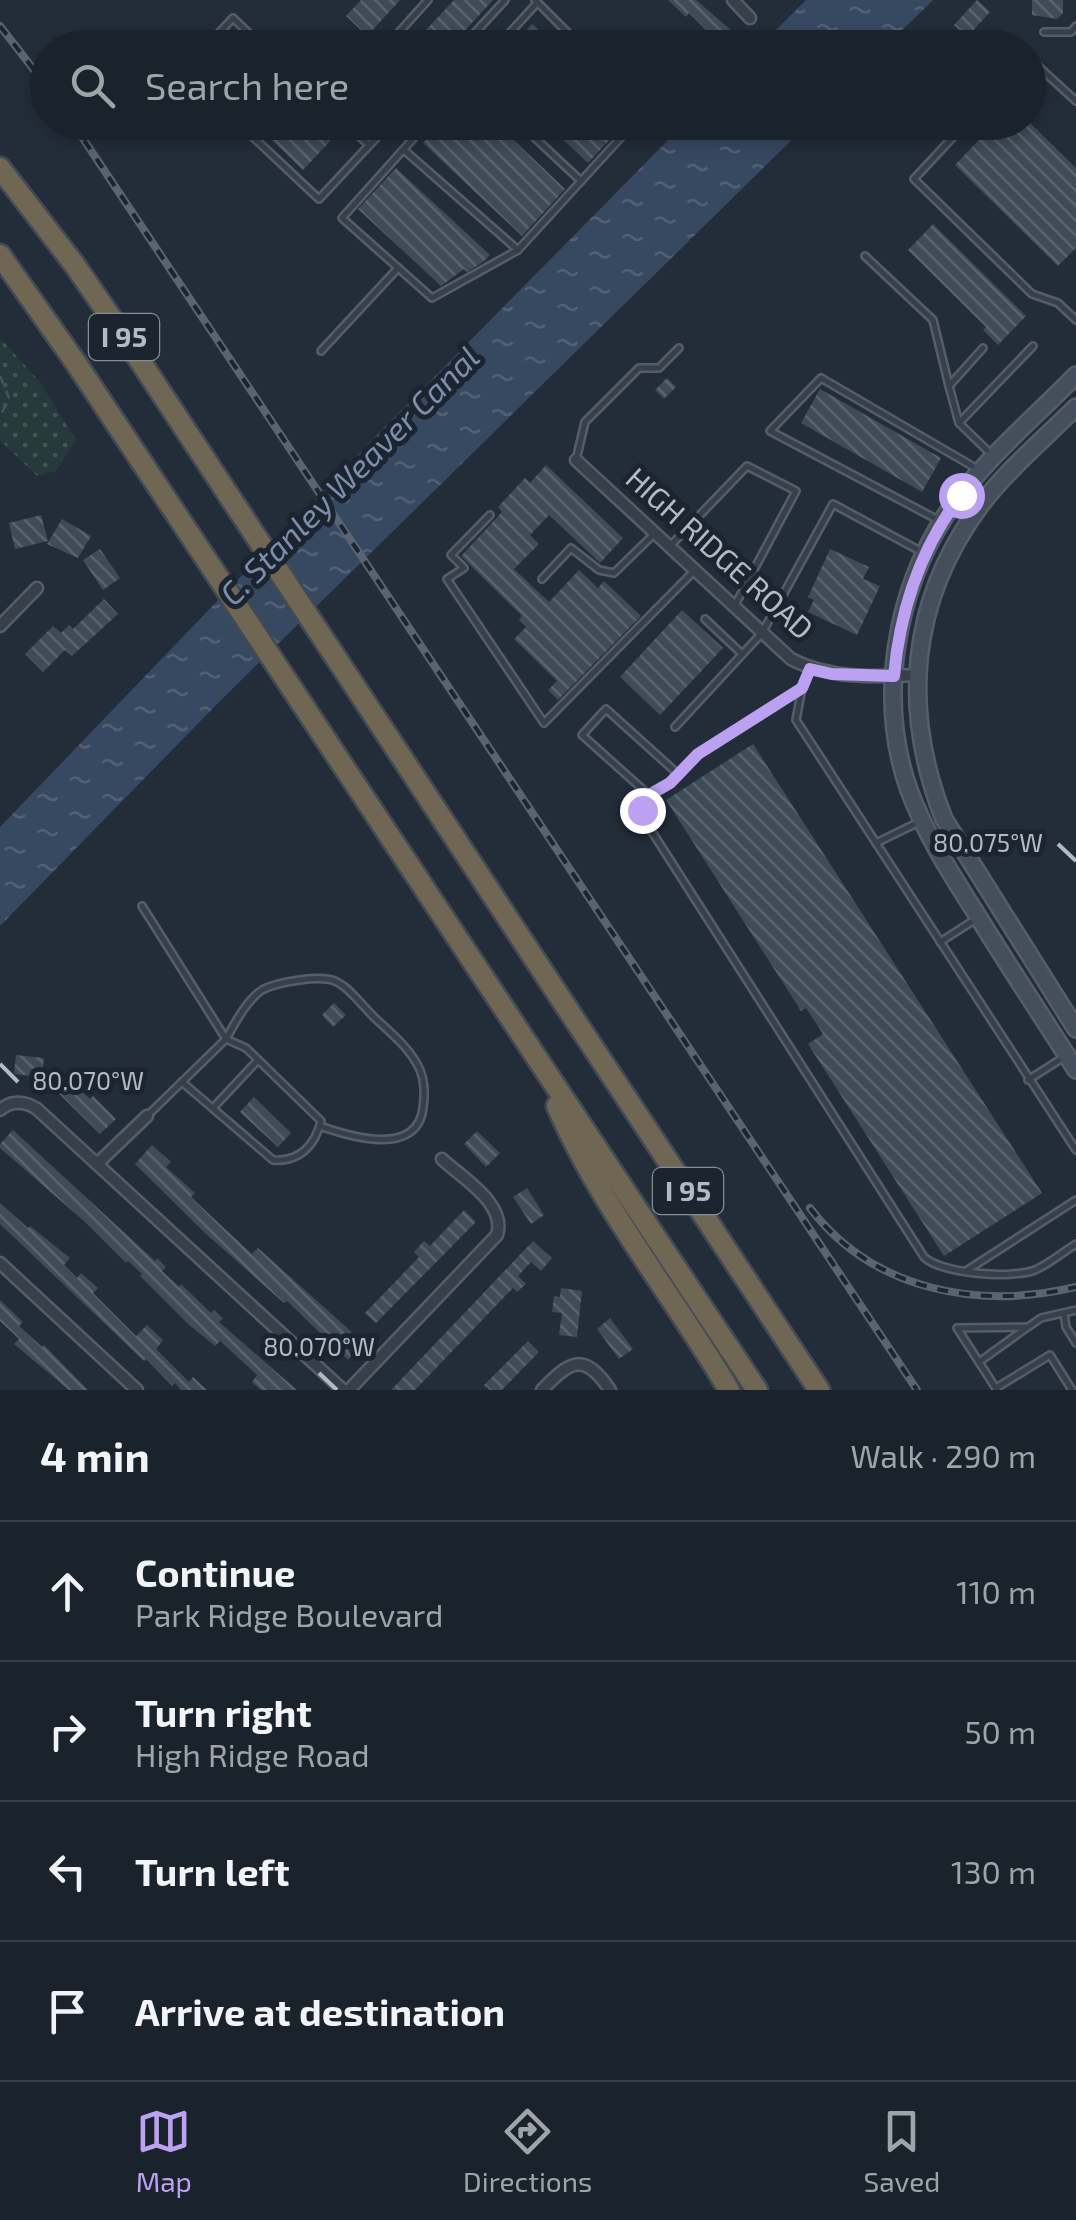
<!DOCTYPE html>
<meta charset="utf-8">
<style>
body{margin:0;font-family:"Exo 2",sans-serif;background:#272f38;color:#f1f3f6}
.stop{position:absolute;width:30px;height:30px;margin:-22px;border:8px solid #bca0f2;border-radius:50%;background:#fff}
.stop.end{background:#bca0f2;border-color:#fff;box-shadow:0 2px 10px #0008}
.list{margin:0;padding:0;list-style:none}
h2{display:flex;justify-content:space-between;align-items:center;height:130px;margin:0;padding:0 40px;font-size:42px}
h2 small{font-size:32px;font-weight:400;color:#9fa4a9}
.list li{display:grid;grid-template-columns:65px 1fr auto;gap:30px;align-items:center;box-sizing:border-box;height:140px;padding:0 40px;border-top:2px solid #383f48}
.list b{display:block;font-size:38px;white-space:nowrap}
.list p{margin:0;font-size:32px;white-space:nowrap;color:#9fa4a9}
.list em{font-size:32px;font-style:normal;color:#9fa4a9}
.icon{flex:none;width:55px;height:55px;fill:none;stroke:currentColor;stroke-width:2;stroke-linecap:round;stroke-linejoin:round}
.map{position:relative;flex:none;width:1076px;height:1390px;overflow:hidden}
.search{position:absolute;background:#1a222c;box-shadow:0 5px 15px #0003;left:30px;right:30px;top:30px;height:110px;display:flex;align-items:center;gap:25px;box-sizing:border-box;padding:0 35px;border-radius:55px;color:#9fa4a9;font-size:38px}
.sheet{height:690px;background:#1a222c}
nav{display:flex;justify-content:space-around;align-items:center;box-sizing:border-box;height:140px;border-top:2px solid #383f48;background:#1a222c;font-size:28px;color:#9fa4a9}
nav a{display:grid;justify-items:center;gap:5px}
nav .on{color:#bca0f2}
.map>svg:first-child{display:block}
.park{fill:url(#park-dots)}
.water{fill:url(#water-ripples)}
.building{fill:url(#building-back-hatch)}
.lines{fill:none;stroke-linecap:round;stroke-linejoin:round}
.lane-casing{stroke:#555d68;stroke-width:10}
.street-casing{stroke:#555d68;stroke-width:15}
.secondary-casing{stroke:#555d68;stroke-width:20}
.highway-casing{stroke:#424a55;stroke-width:25}
.path{stroke:#435659;stroke-width:2.5;stroke-dasharray:8 8;stroke-linecap:butt}
.lane{stroke:#373f4b;stroke-width:5}
.street{stroke:#373f4b;stroke-width:10}
.secondary{stroke:#454e5d;stroke-width:15}
.highway{stroke:#706654;stroke-width:20}
.rail-casing{stroke:#596372;stroke-width:8}
.rail{stroke:#1c242f;stroke-width:4;stroke-dasharray:11;stroke-linecap:butt}
.route{stroke:#bca0f2;stroke-width:12}
.ticks{fill:none;stroke:#b2bac6;stroke-width:4}
.labels{text-anchor:middle;stroke-width:10;stroke-linejoin:round;paint-order:stroke}
.shield{fill:#1c242f;stroke:#858d99;stroke-width:2.5}
.shield-label{font-size:28px;font-weight:bold;fill:#b2bac6}
.street-label{font-size:30px;fill:#b2bac6;stroke:#1c242f}
.water-label{font-size:32px;font-style:italic;fill:#7b8fad;stroke:#1c242f}
.ticks-label{font-size:25px;text-anchor:middle;fill:#b2bac6;stroke:#1c242f;stroke-width:10;stroke-linejoin:round;paint-order:stroke}
</style>
<div class="map">
<svg width="1076" height="1390" viewBox="0 0 1076 1390">
<defs>
<pattern id="park-dots" width="8" height="8" patternUnits="userSpaceOnUse" patternTransform="scale(2.5)"><rect width="8" height="8" fill="#263a3c"/><path d="M2 2h.1M6 6h.1" fill="none" stroke="#435457" stroke-width="1.8" stroke-linecap="round"/></pattern>
<pattern id="water-ripples" width="26" height="14" patternUnits="userSpaceOnUse" patternTransform="scale(2.5)"><rect width="26" height="14" fill="#374861"/><path d="M2 4q2-2 4 0t4 0M15 11q2-2 4 0t4 0" fill="none" stroke="#526076"/></pattern>
<pattern id="building-back-hatch" width="6" height="6" patternUnits="userSpaceOnUse" patternTransform="scale(2.5)"><rect width="6" height="6" fill="#3f4b59"/><path d="M-1 5l2 2M0 0l6 6M5-1l2 2" fill="none" stroke="#58636f"/></pattern>
</defs>
<rect width="100%" height="100%" fill="#232d3a"/>
<polygon class="park" points="0,338 40,382 76,440 56,471 37,476 0,440"/>
<g class="water">
<polygon points="806,0 933,0 885,47 759,47"/>
<polygon points="685,123 809,123 223,698 0,926 0,827 376,436"/>
</g>
<g class="building">
<polygon points="361,0 400,0 367,36 346,16"/>
<polygon points="454,0 493,0 449,48 409,48"/>
<polygon points="668,0 696,0 732,31 720,44 689,13 686,17"/>
<polygon points="977,0 990,12 967,37 954,25"/>
<polygon points="1032,0 1063,0 1063,13 1057,19 1032,15"/>
<polygon points="532,24 558,48 510,48"/>
<polygon points="253,122 317,122 333,138 303,170"/>
<polygon points="442,122 495,122 565,189 522,236 423,143"/>
<polygon points="544,122 626,122 588,163"/>
<polygon points="996,122 1029,122 1076,168 1076,248 1058,266 955,165"/>
<polygon points="396,168 490,255 483,262 467,272 464,269 441,286 358,209"/>
<polygon points="933,224 1026,316 998,345 983,330 986,327 908,250"/>
<polygon points="667,378 676,387 664,399 655,390"/>
<polygon points="820,389 941,458 922,492 801,423"/>
<polygon points="546,465 623,538 600,563 549,515 530,535 539,544 514,569 549,602 579,570 598,588 604,581 641,616 558,700 548,690 557,681 514,639 526,627 519,620 522,616 461,556 502,512 498,507 525,478 530,483"/>
<polygon points="41,515 48,541 15,549 9,523"/>
<polygon points="62,519 91,536 78,558 47,544"/>
<polygon points="100,549 120,578 103,590 83,560"/>
<polygon points="830,549 869,567 863,579 880,586 857,635 808,612 814,600 808,597"/>
<polygon points="104,599 118,614 72,656 65,650 43,672 25,654 53,626 61,633 69,625 73,629"/>
<polygon points="682,610 723,648 660,715 620,677"/>
<polygon points="753,744 1042,1193 944,1256 808,1044 823,1034 806,1008 801,1011 666,800"/>
<polygon points="334,1003 346,1015 333,1027 322,1015"/>
<polygon points="16,1055 44,1058 42,1077 14,1074"/>
<polygon points="62,1073 67,1077 71,1073 78,1080 74,1084 90,1099 93,1096 116,1119 100,1134 50,1085"/>
<polygon points="254,1097 291,1133 278,1147 240,1112"/>
<polygon points="13,1130 155,1261 157,1258 166,1267 162,1271 179,1287 181,1284 211,1313 214,1310 223,1319 219,1322 297,1390 261,1390 252,1382 257,1375 220,1341 215,1346 187,1323 140,1276 142,1274 128,1261 126,1263 84,1221 0,1148 0,1144"/>
<polygon points="477,1131 500,1153 486,1167 464,1144"/>
<polygon points="152,1145 171,1162 166,1167 195,1193 191,1197 226,1230 252,1254 258,1248 364,1343 348,1360 287,1301 284,1303 205,1233 135,1164"/>
<polygon points="527,1188 544,1215 531,1224 513,1197"/>
<polygon points="0,1203 28,1228 30,1226 70,1258 64,1265 77,1278 81,1273 98,1288 93,1293 136,1336 147,1325 163,1340 156,1349 189,1382 193,1377 207,1390 181,1390 175,1383 172,1386 146,1359 144,1361 0,1224"/>
<polygon points="464,1210 476,1222 376,1323 365,1313 419,1257 414,1252 424,1241 430,1246"/>
<polygon points="533,1241 552,1258 541,1271 531,1262 518,1276 526,1284 517,1292 513,1288 415,1390 391,1390"/>
<polygon points="561,1288 582,1291 577,1337 559,1335 562,1313 552,1312 554,1296 560,1297"/>
<polygon points="0,1300 23,1322 19,1326 42,1347 44,1345 88,1390 69,1390 14,1344 19,1339 0,1321"/>
<polygon points="610,1318 633,1349 619,1359 597,1329"/>
<polygon points="528,1341 539,1352 502,1390 490,1390 484,1385"/>
</g>
<g class="lines">
<g class="lane-casing">
<g id="lane">
<polyline points="535,0 583,48"/>
<polyline points="1044,32 1071,32 1076,26"/>
<polyline points="205,48 233,18 264,48"/>
<polyline points="385,48 428,0"/>
<polyline points="461,48 505,0"/>
<polyline points="496,48 537,3"/>
<polyline points="1028,57 1076,101"/>
<polyline points="237,122 319,199 391,122"/>
<polyline points="344,122 369,145"/>
<polyline points="428,122 342,218 432,298 518,250 635,122"/>
<polyline points="518,122 581,181"/>
<polyline points="967,122 914,179 1032,294 1058,303 1076,320"/>
<polyline points="404,150 518,250"/>
<polyline points="865,256 933,320 949,386"/>
<polyline points="321,351 398,268"/>
<polyline points="959,423 949,386 983,348"/>
<polyline points="993,456 959,423 1033,346"/>
<polyline points="576,460 585,422 639,368 659,368 679,348"/>
<polyline points="490,515 451,555 464,568 447,579 544,723 695,570"/>
<polyline points="940,521 770,431 821,378 979,470"/>
<polyline points="671,545 747,466 796,491 735,605"/>
<polyline points="542,579 571,548 599,570 614,573 654,534"/>
<polyline points="705,619 742,654"/>
<polyline points="810,669 802,688 796,720 1076,1150"/>
<path d="M802 688 698 754 670 783 649 795 642 811 647 824 924 1257C942 1274 1012 1279 1035 1270 1049 1264 1063 1252 1076 1244"/>
<polyline points="675,727 762,633 833,504 922,552"/>
<polyline points="649,795 582,735 606,709 678,774"/>
<polyline points="876,843 919,822"/>
<polyline points="142,906 226,1039 147,1116"/>
<polyline points="940,942 976,919"/>
<polyline points="1028,1080 1064,1057"/>
<path d="M182 1082 273 1160C299 1162 315 1146 321 1121L246 1048 226 1039C235 1023 246 1001 262 990 277 982 322 974 337 982 351 989 364 1008 376 1019 391 1033 407 1046 417 1064 425 1077 425 1094 423 1108 417 1157 351 1137 320 1126"/>
<polyline points="214,1107 258,1060"/>
<polyline points="966,1271 1076,1200"/>
<polyline points="1064,1313 1066,1327 1076,1343"/>
<polyline points="979,1362 1025,1329"/>
<polyline points="996,1388 1050,1355 1072,1390"/>
<polyline points="997,1390 957,1328 1028,1327 1041,1318 1076,1310"/>
</g>
</g>
<g class="street-casing">
<g id="street">
<polyline points="733,0 750,18"/>
<path d="M576 460 791 659C829 679 875 677 917 675"/>
<polyline points="0,626 37,588"/>
<path d="M0 1110C12 1100 25 1101 37 1109L343 1390"/>
<polyline points="97,1164 147,1116"/>
<polyline points="0,1263 137,1390"/>
<path d="M349 1390 497 1235C507 1204 462 1178 442 1159"/>
<path d="M542 1390C570 1361 584 1351 610 1390"/>
</g>
</g>
<g class="secondary-casing">
<g id="secondary">
<path d="M1076 375C1033 419 981 462 947 513 895 592 877 700 909 790 925 833 949 871 974 910 1007 964 1042 1016 1076 1070"/>
<path d="M1076 407C1044 439 1007 470 980 506 909 602 901 710 944 819L1076 1029"/>
</g>
</g>
<g class="highway-casing">
<g id="highway">
<polyline points="0,168 74,264 123,335 819,1390"/>
<polyline points="0,255 76,363 757,1390"/>
<path d="M557 1106C601 1207 673 1295 729 1390"/>
</g>
</g>
<polyline class="path" points="0,376 9,398 0,417"/>
<use href="#lane" class="lane"/>
<use href="#street" class="street"/>
<use href="#secondary" class="secondary"/>
<use href="#highway" class="highway"/>
<g class="rail-casing">
<g id="rail">
<polyline points="0,26 48,88"/>
<polyline points="72,122 917,1390"/>
<path d="M810 1208C873 1291 979 1310 1076 1287"/>
</g>
</g>
<use href="#rail" class="rail"/>
</g>
<g class="lines">
<path class="route" d="M642 810 649 795 670 783 698 754 802 688 810 669 832 674 894 676C900 609 920 549 961 495"/>
</g>
<path class="ticks" d="M1058 844 1076 861M0 1064 18 1082M319 1373 337 1390"/>
<g class="labels">
<g class="shield">
<rect x="89" y="314" width="70" height="46" rx="8"/>
<rect x="653" y="1168" width="70" height="46" rx="8"/>
</g>
<g class="shield-label">
<text x="124" y="347">I 95</text>
<text x="688" y="1201">I 95</text>
</g>
<g class="street-label">
<text transform="translate(719 554) rotate(42)" y="10">HIGH RIDGE ROAD</text>
</g>
<g class="water-label">
<text transform="translate(350 476) rotate(-45)" y="11">C. Stanley Weaver Canal</text>
</g>
</g>
<g class="ticks-label">
<text x="988" y="852">80.075°W</text>
<text x="88" y="1090">80.070°W</text>
<text x="319" y="1356">80.070°W</text>
</g>
</svg>
<div class="stop" style="left:961px;top:495px"></div>
<div class="stop end" style="left:642px;top:810px"></div>
<div class="search"><svg class="icon" aria-label="search" viewBox="0 0 24 24"><circle cx="10" cy="10" r="6"/><path d="M15 15l6 6"/></svg>Search here</div>
</div>
<section class="sheet">
<h2>4 min<small>Walk · 290 m</small></h2>
<ul class="list">
<li><svg class="icon" aria-label="ahead" viewBox="0 0 24 24"><path d="M12 20V5M6 11l6-6 6 6"/></svg><div><b>Continue</b><p>Park Ridge Boulevard</p></div><em>110 m</em></li>
<li><svg class="icon" aria-label="right" viewBox="0 0 24 24"><path d="M7 20v-9h11M14 6l5 5-5 5"/></svg><div><b>Turn right</b><p>High Ridge Road</p></div><em>50 m</em></li>
<li><svg class="icon" aria-label="left" viewBox="0 0 24 24"><path d="M17 20v-9H6M10 6l-5 5 5 5"/></svg><div><b>Turn left</b></div><em>130 m</em></li>
<li><svg class="icon" aria-label="arrive" viewBox="0 0 24 24"><path d="M6 21V4h12l-3 4 3 4H6"/></svg><div><b>Arrive at destination</b></div></li>
</ul>
</section>
<nav>
<a class="on"><svg class="icon" aria-label="map" viewBox="0 0 24 24"><path d="M3 6l6-2 6 2 6-2v14l-6 2-6-2-6 2zM9 4v14M15 6v14"/></svg>Map</a>
<a><svg class="icon" aria-label="directions" viewBox="0 0 24 24"><path d="M12 3l9 9-9 9-9-9zM9 14v-3h6M13 9l2 2-2 2"/></svg>Directions</a>
<a><svg class="icon" aria-label="saved" viewBox="0 0 24 24"><path d="M7 4h10v16l-5-4-5 4z"/></svg>Saved</a>
</nav>
